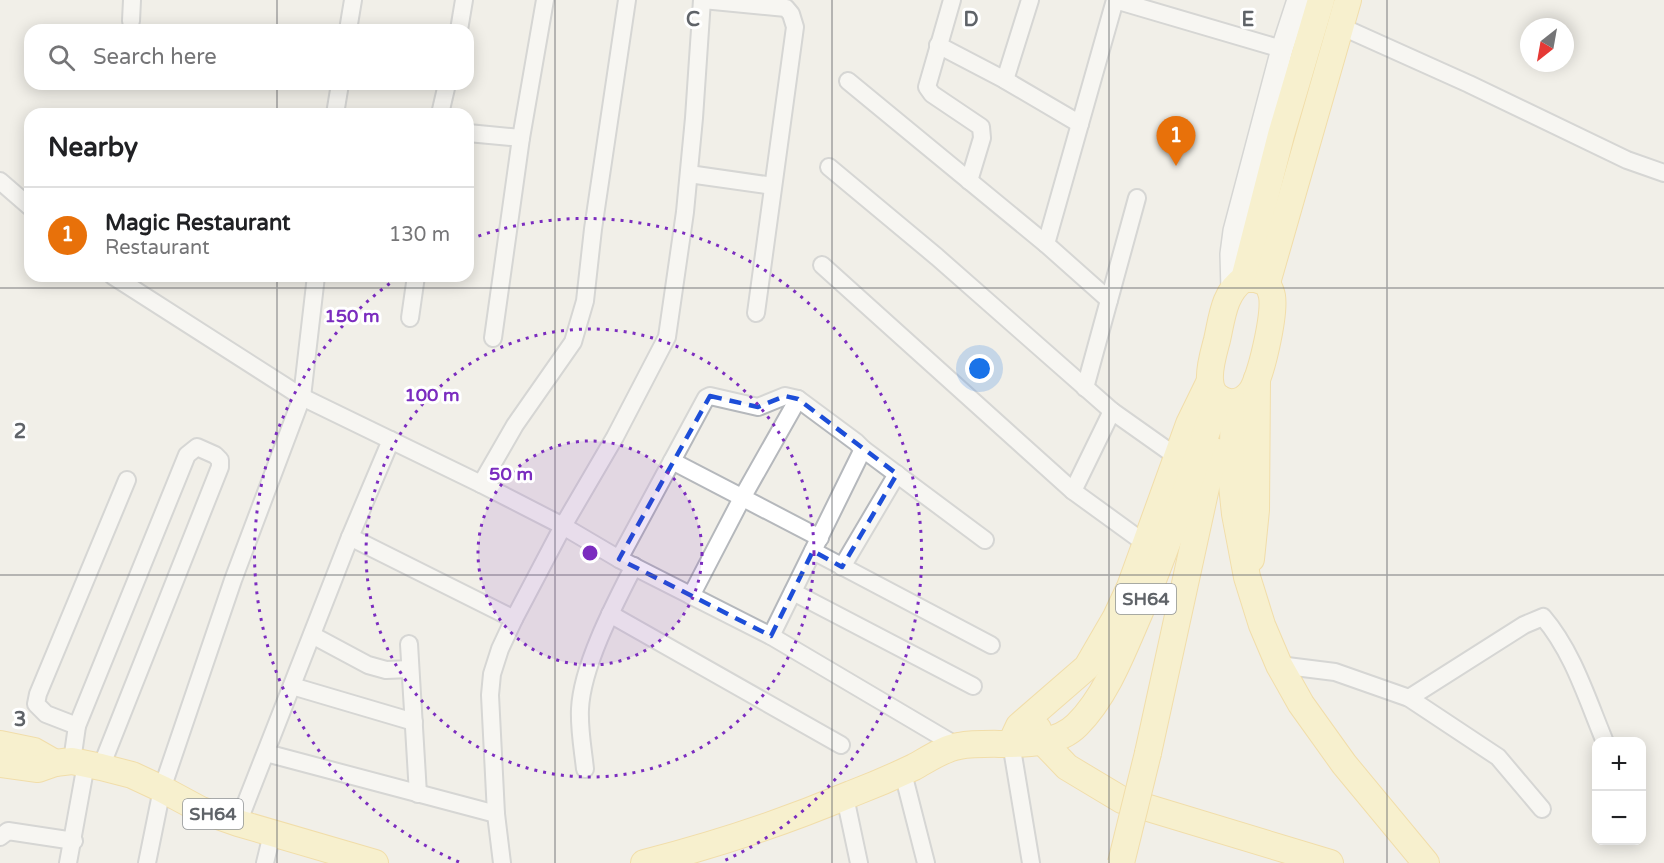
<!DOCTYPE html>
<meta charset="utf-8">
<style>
body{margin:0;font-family:"Varela Round",sans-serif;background:#f2f2f2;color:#202124}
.controls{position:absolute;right:18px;bottom:18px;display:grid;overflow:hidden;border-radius:12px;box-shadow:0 3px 15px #0003}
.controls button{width:54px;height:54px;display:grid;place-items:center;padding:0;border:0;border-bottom:2px solid #e0e0e0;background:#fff;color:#202124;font:30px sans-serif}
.compass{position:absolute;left:1520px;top:18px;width:54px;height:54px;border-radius:50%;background:#fff;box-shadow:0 3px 15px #0003;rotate:211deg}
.you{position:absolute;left:980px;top:369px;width:21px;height:21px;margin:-15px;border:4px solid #fff;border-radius:50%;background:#1a73e8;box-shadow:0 0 0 9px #1a73e833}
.badge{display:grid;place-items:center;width:39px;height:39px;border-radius:50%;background:#0f766e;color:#fff;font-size:20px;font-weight:700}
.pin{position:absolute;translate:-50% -50px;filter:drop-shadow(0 2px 3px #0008)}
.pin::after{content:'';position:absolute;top:32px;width:21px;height:18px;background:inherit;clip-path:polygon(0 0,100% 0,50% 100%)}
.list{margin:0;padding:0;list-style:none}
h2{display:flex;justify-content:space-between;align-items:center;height:78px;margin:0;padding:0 24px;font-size:26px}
h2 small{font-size:20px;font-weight:400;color:#757577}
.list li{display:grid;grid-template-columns:39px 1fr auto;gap:18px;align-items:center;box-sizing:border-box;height:96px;padding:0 24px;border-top:2px solid #e0e0e0}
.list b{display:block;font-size:22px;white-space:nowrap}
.list p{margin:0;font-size:20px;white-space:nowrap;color:#757577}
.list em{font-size:20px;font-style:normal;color:#757577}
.icon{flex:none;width:33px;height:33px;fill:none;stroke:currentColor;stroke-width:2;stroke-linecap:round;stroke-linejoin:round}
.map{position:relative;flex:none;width:1664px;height:863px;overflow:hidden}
.search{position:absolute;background:#fff;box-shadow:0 3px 15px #0003;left:24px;top:24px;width:450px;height:66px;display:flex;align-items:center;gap:15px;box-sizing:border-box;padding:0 21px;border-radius:18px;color:#757577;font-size:22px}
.panel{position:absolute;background:#fff;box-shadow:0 3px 15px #0003;left:24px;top:108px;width:450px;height:174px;border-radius:18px}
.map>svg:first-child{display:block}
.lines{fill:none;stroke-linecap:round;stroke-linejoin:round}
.minor-casing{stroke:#b5b8bc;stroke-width:20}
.tertiary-casing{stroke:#b5b8bc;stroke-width:24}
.primary-casing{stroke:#f2c960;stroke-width:28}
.minor{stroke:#fff;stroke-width:16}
.tertiary{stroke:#fff;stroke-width:21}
.primary{stroke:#fff2af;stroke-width:26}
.primary-bridge-casing{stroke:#f2c960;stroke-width:28;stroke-linecap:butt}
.primary-bridge{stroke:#fff2af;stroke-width:26}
.marked{fill:none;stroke:#1d4ed8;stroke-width:4.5;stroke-dasharray:12 8;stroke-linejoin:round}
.grid{fill:none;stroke:#5f6368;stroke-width:1.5;stroke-opacity:0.55}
.ring{fill:none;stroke:#7b2cbf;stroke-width:3;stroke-dasharray:3 6}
.labels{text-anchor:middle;stroke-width:6;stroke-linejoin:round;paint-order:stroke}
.shield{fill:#fff;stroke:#8f9295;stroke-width:1.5}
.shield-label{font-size:18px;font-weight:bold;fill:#5f6368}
.grid-label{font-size:20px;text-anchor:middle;font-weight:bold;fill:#5f6368;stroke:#fff;stroke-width:6;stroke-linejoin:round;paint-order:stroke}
.centre{fill:#7b2cbf;stroke:#fff;stroke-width:3}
.ring-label{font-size:18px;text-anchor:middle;font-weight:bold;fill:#7b2cbf;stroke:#fff;stroke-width:6;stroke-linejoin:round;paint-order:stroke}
</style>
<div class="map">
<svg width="1664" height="863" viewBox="0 0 1664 863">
<rect width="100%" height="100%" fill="#f1efe8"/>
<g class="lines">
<g class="minor-casing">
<g id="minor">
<polyline points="703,0 786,8 791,14 795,27 756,313"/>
<polyline points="952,0 927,87 932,94 981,127 982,138 969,181"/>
<polyline points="1115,0 1282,49"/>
<polyline points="131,21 132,0"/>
<polyline points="1340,26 1469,84 1627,160 1664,173"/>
<polyline points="348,30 353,0"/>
<polyline points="459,30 464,0"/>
<polyline points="938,45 1005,80 1030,0"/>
<polyline points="1005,80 1080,124"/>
<polyline points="848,81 1046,244 1109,300"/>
<polyline points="335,114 340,84"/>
<polyline points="440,114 447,84"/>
<polyline points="468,133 521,138"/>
<polyline points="829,167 937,257 1112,411 1177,457"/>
<polyline points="689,174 773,186"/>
<polyline points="0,181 30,207"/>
<polyline points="1046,244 1115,0"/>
<polyline points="822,265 1073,491 1146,544"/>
<polyline points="113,276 302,397 481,484 563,526 619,559 771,636 957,746"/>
<polyline points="410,318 416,276"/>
<polyline points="493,338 521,138 545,0"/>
<polyline points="1085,388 1137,198"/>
<polyline points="863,449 985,540"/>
<polyline points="672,461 820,538"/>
<polyline points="481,484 515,425 573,342 585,301 593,229 627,0"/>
<polyline points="1073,491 1112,411"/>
<polyline points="350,537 514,619"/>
<polyline points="813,551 991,645"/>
<polyline points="619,559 706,398 710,396 758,407 785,396 798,399 856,442 863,449 771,636"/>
<polyline points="842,567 897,474"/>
<polyline points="793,592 973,686"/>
<polyline points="691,596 742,498 798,399"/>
<polyline points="610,614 841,745"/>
<polyline points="312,635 368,665 386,670 410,669"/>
<polyline points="409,644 418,794"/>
<polyline points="1279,665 1335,672 1409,698 1498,757 1542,809"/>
<polyline points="292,686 414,722"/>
<path d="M1409 698 1524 625 1543 617C1573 652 1587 699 1605 742"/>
<polyline points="77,726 46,714 36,704 38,694 127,480"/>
<polyline points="1011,743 1031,863"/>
<polyline points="266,753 496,814"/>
<polyline points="72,761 77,726 187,455 197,447 215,455 220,460 220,467 101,767"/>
<path d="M585 769C583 750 579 729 580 709 582 666 614 605 634 566"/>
<polyline points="903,773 926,863"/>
<polyline points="845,797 859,863"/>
<polyline points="238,823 350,537 391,440"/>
<polyline points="0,837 8,831 74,841"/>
<polyline points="68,863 86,764"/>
<polyline points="147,863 162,789 233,580 302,397 316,276"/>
<polyline points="265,863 272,834"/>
<polyline points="502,863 496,814 490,695 492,674 500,649 514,619 563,526 615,437 667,337 685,212 694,118 702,0"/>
</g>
</g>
<g class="tertiary-casing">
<polyline id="tertiary" points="1232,290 1231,254 1234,231 1282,49 1298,0"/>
</g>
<g class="primary-casing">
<g id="primary">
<path d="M1244 279H1256L1267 283C1269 287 1271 291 1272 296 1275 314 1261 380 1250 393 1245 399 1237 403 1229 402 1199 397 1212 359 1217 340 1222 318 1224 292 1244 279Z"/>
<polyline points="1244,279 1281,135 1321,0"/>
<polyline points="1267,283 1348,0"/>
<polyline points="1234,403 1232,485 1235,514 1247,577 1262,625 1279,665 1301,704 1344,764 1426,863"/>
<polyline points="1251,559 1256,510 1257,379"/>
<polyline points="1038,729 1043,742 1067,767 1122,800 1330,863"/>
<polyline points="1011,743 1019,726 1087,667 1116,617 1130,587 1189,424 1209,383"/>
<polyline points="0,744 34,751 55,763"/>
<polyline points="1148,753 1214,451"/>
<polyline points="0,764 38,769 55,763 72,761 101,767 132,775 162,789 201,810 238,823 375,863"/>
<path d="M644 863C711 846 787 821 851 794 872 786 893 777 914 767 927 760 944 748 959 746 995 739 1048 754 1077 725 1103 699 1119 661 1133 628 1166 553 1191 474 1219 398"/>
</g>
</g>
<use href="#minor" class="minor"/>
<use href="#tertiary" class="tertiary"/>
<use href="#primary" class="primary"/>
<g class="primary-bridge-casing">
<polyline id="primary-bridge" points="1121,863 1148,753"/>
</g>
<use href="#primary-bridge" class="primary-bridge"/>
</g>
<path d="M0 0H1664V863H0ZM710 396 758 407 785 396 798 399 897 474 842 567 813 551 771 636 619 559Z" fill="#f1efe8" fill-opacity=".55" fill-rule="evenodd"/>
<path class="marked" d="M710 396 758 407 785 396 798 399 897 474 842 567 813 551 771 636 619 559Z"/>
<path class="grid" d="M277 0V30M555 0V863M832 0V863M1109 0V863M1387 0V863M277 84V114M277 276V863M0 288H1664M0 575H1664"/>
<circle cx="590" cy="553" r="112" fill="#7b2cbf" fill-opacity=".12"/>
<g class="ring">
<circle cx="590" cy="553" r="112"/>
<circle cx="590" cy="553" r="224"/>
<path d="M459 862A336 336 0 0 1 400 276M470 239A336 336 0 0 1 721 862"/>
</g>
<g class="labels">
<g class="shield">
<rect x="1116" y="584" width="60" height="30" rx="4.5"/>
<rect x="183" y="799" width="60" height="30" rx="4.5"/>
</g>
<g class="shield-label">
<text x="1146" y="605">SH64</text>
<text x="213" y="820">SH64</text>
</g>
</g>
<g class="grid-label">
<text x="693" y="26">C</text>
<text x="971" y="26">D</text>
<text x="1248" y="26">E</text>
<text x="20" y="438">2</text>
<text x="20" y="726">3</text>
</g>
<circle cx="590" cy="553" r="9" class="centre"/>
<g class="ring-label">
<text x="352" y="322">150 m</text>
<text x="432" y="401">100 m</text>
<text x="511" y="480">50 m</text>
</g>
</svg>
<div class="controls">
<button>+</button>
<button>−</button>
</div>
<svg class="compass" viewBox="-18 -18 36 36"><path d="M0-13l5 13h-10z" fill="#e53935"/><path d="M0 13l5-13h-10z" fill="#757577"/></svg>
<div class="you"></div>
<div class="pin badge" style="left:1176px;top:166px;background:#e8710a">1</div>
<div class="search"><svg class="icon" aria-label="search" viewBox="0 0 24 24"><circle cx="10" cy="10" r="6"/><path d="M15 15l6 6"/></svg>Search here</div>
<section class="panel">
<h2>Nearby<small></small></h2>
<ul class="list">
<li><span class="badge" style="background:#e8710a">1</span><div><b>Magic Restaurant</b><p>Restaurant</p></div><em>130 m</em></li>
</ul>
</section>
</div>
